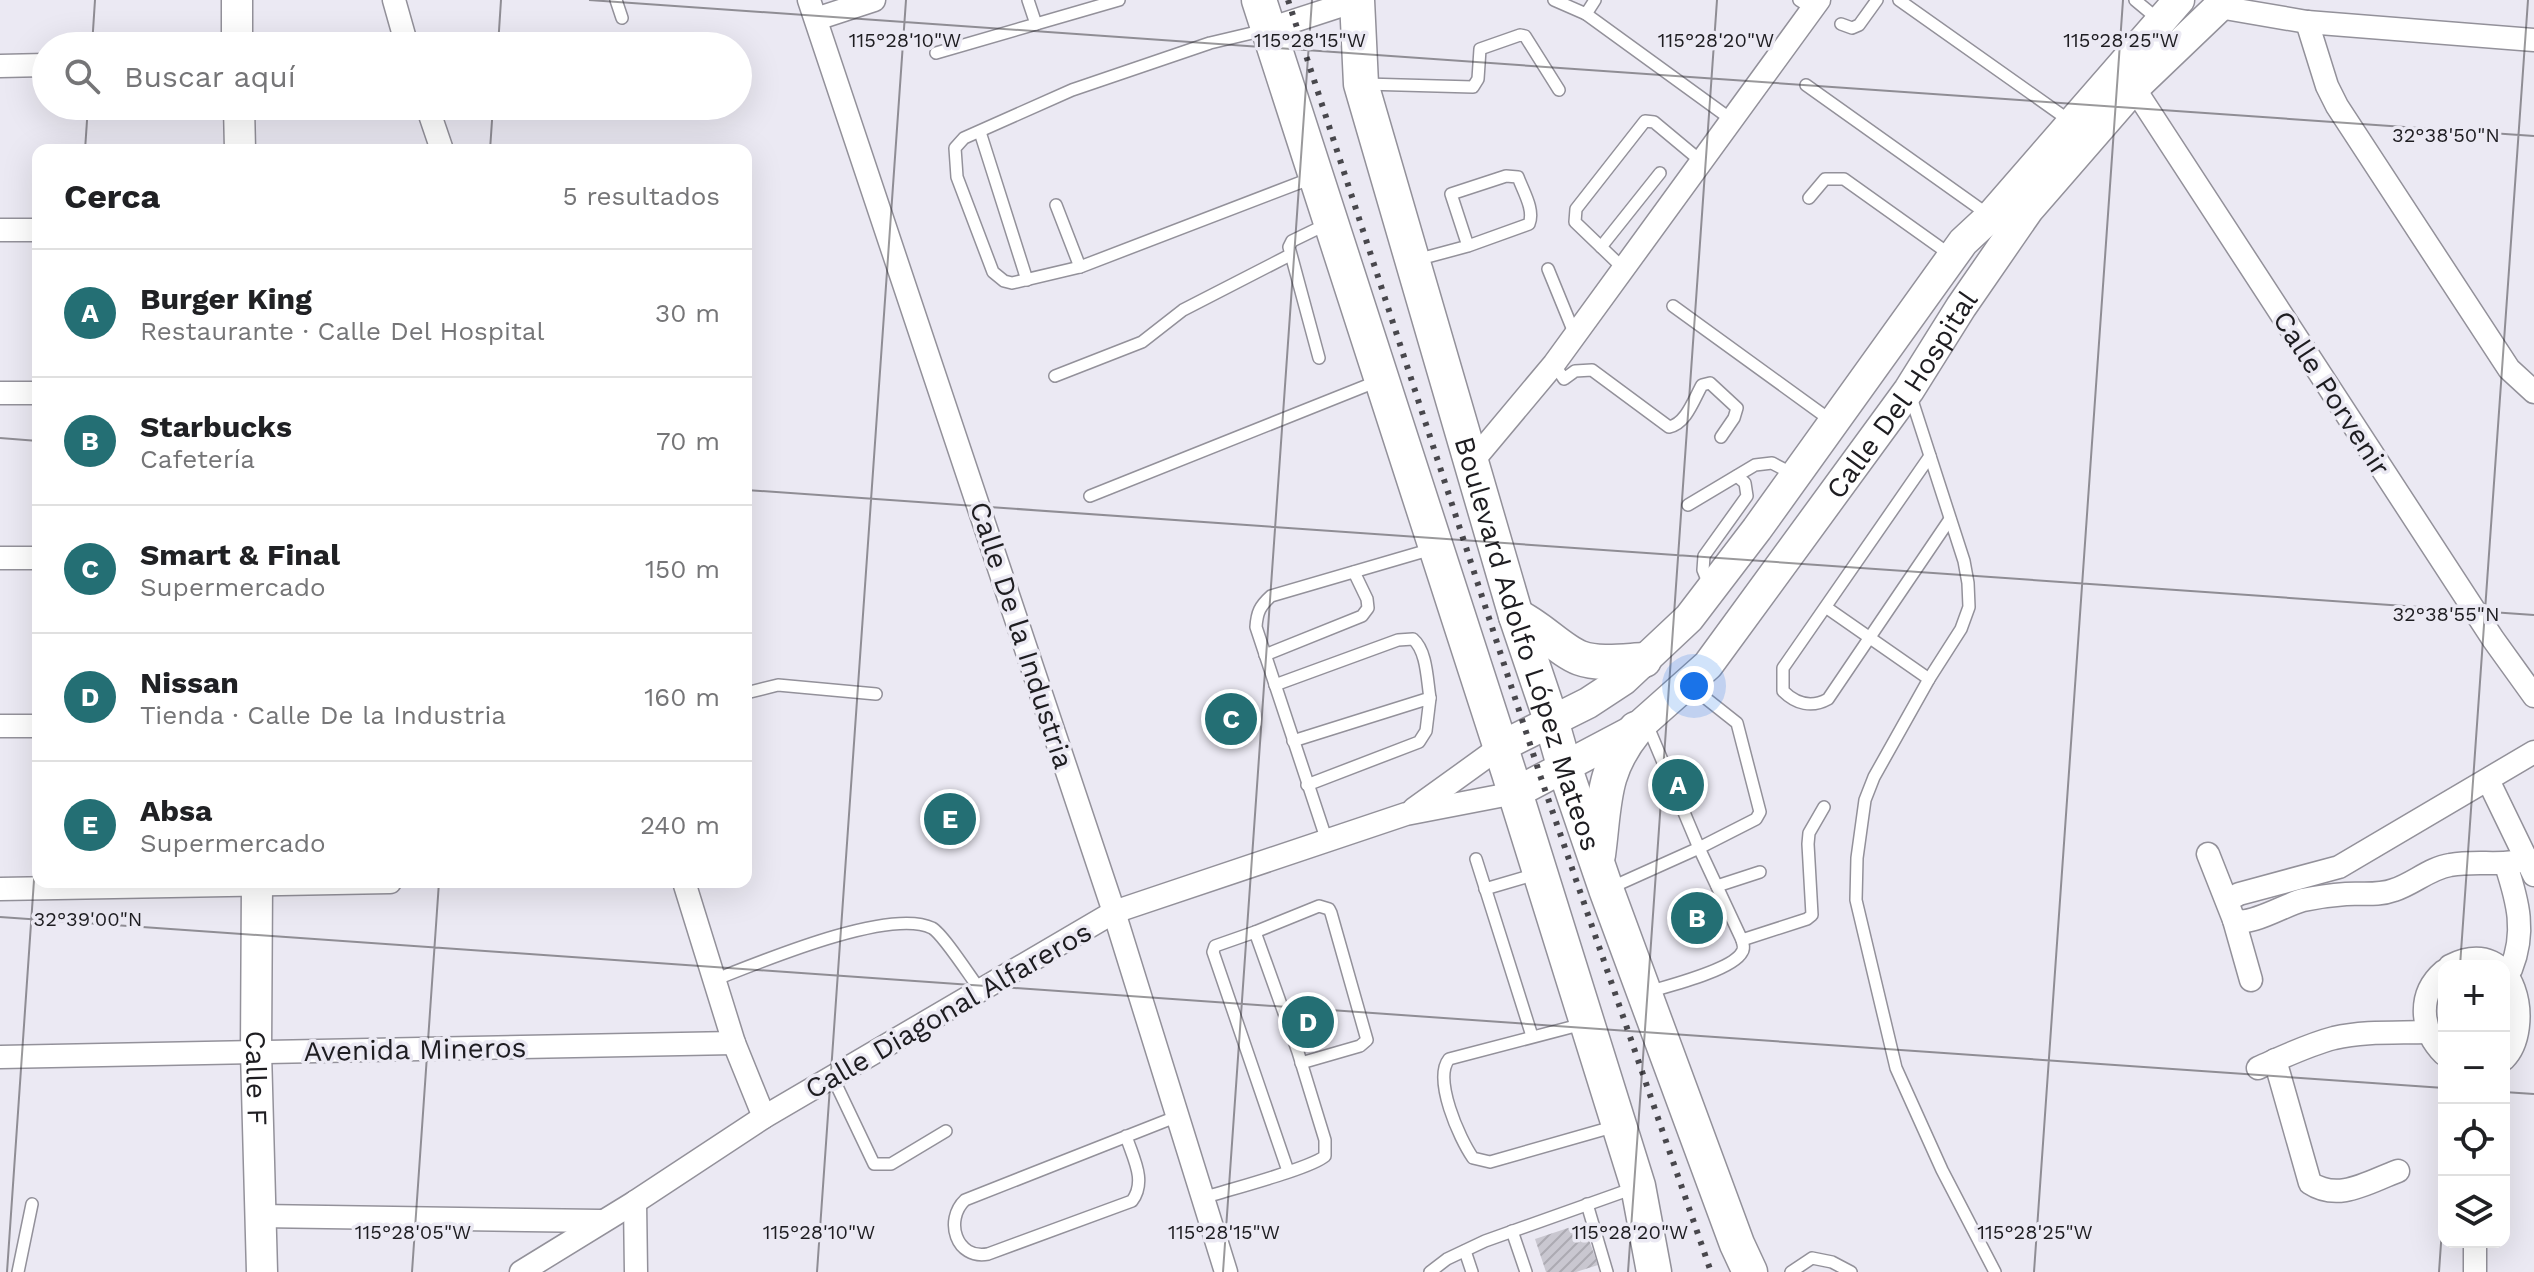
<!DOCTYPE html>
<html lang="es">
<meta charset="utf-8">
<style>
body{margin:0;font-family:"Work Sans",sans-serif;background:#f2f2f2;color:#202124}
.controls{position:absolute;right:24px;bottom:24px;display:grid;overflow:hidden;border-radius:16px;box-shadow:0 8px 32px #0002}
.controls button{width:72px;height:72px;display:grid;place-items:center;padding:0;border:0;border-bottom:2px solid #e0e0e0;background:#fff;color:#202124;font:40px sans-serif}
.you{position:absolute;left:1694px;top:686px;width:28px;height:28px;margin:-20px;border:6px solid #fff;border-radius:50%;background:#1a73e8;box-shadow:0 0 0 12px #1a73e833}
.badge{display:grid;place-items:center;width:52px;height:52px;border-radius:50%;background:#246f74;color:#fff;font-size:26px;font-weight:700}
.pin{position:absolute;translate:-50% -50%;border:4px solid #fff;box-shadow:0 2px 8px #0006}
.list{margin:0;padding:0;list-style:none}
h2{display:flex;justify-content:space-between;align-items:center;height:104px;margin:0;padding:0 32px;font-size:34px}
h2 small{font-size:26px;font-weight:400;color:#757577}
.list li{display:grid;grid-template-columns:52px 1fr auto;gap:24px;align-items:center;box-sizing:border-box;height:128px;padding:0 32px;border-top:2px solid #e0e0e0}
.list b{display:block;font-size:30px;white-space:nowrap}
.list p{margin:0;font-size:26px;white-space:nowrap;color:#757577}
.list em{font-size:26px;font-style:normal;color:#757577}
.icon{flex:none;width:44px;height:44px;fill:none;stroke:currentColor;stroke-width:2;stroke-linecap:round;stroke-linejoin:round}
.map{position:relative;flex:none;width:2534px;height:1272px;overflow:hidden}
.search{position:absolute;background:#fff;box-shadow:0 8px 32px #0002;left:32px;top:32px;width:720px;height:88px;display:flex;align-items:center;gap:20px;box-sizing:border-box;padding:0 28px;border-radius:44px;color:#757577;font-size:30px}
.panel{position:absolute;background:#fff;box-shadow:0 8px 32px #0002;left:32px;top:144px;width:720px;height:744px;border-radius:16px}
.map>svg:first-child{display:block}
.building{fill:url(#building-hatch)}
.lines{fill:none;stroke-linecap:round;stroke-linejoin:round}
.lane-casing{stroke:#93919a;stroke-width:14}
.street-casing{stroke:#93919a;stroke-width:25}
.secondary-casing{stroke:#93919a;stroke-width:33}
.primary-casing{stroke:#93919a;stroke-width:37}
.lane{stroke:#fff;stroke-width:11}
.street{stroke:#fff;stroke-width:22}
.secondary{stroke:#fff;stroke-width:30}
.primary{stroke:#fff;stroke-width:34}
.rail{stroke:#48474c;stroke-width:6;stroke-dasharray:4 8;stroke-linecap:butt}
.ticks{fill:none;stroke:#1e1d21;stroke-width:2;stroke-opacity:0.45}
.labels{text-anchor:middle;stroke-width:7;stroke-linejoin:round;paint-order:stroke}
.street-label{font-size:28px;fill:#1e1d21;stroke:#ebe9f3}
.ticks-label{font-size:20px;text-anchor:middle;fill:#1e1d21;stroke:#ebe9f3;stroke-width:7;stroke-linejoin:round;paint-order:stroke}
</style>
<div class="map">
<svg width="2534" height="1272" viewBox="0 0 2534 1272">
<defs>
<pattern id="building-hatch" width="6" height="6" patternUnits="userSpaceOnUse" patternTransform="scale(2)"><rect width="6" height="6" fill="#c9c7d0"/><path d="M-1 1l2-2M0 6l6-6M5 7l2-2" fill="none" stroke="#acaab2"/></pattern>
</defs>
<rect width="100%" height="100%" fill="#ebe9f3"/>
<polygon class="building" points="1583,1223 1598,1265 1576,1272 1546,1272 1535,1239"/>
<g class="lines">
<g class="lane-casing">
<g id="lane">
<polyline points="616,0 622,18"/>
<polyline points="1554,0 1586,14 1595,0"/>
<polyline points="1799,0 1813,9"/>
<polyline points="1899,0 2070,121"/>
<polyline points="2135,0 2159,20"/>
<polyline points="1586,14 1732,120"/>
<polyline points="1036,24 1119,0"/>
<polyline points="1841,24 1852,28 1859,25 1877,0"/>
<polyline points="1265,30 1210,43 1072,90 964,138 955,148 957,177 993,272 1004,281 1012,283 1080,267 1312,178"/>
<polyline points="936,53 1036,24 1028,0"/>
<polyline points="1365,84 1473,87 1478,79 1480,49 1520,35 1525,36 1559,90"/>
<polyline points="1806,85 1990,216"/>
<polyline points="980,132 1027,280"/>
<polyline points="1809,198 1825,179 1844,179 1952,256"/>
<polyline points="1056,205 1080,267"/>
<polyline points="1601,247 1660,173"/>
<path d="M1416 260 1468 246 1529 224C1535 210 1523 191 1518 177L1506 176 1451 194 1468 246"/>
<polyline points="1548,269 1575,335"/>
<polyline points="1624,269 1575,222 1576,209 1645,121 1654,122 1702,162"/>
<polyline points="1673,306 1833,422"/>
<polyline points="1319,358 1289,247 1292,241 1327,224"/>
<path d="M1554 364 1564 379 1575 371 1592 370 1669 427C1686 424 1694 399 1702 385L1710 383 1737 408 1734 418 1721 437"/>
<polyline points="1055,376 1142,342 1183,310 1290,255"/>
<polyline points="1910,394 1964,561 1968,583 1969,607 1961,629 1929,679 1874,777 1865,800 1857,858 1856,900 1896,1068 1942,1170 1995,1272"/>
<path d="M1930 456 1783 668V691C1796 704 1812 708 1828 699L1950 519"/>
<polyline points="1090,496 1378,381"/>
<polyline points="1688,505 1755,465 1772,463 1795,475"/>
<polyline points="1710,587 1703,570 1704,556 1747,496 1745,483 1737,476"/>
<polyline points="1827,608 1929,679"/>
<polyline points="1265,655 1362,616 1368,608 1367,599 1354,572"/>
<path d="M1275 685 1398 640 1413 639C1427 651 1427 680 1430 698"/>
<polyline points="746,693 778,685 876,694"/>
<polyline points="1646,722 1699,848 1756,819 1760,812 1737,723 1689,685"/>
<polyline points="1293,741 1430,698 1426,731 1419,742 1307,785"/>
<path d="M1327 841 1256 627C1257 612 1260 606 1271 596L1432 549"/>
<polyline points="1476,859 1532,1036"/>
<polyline points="1717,886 1760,872"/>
<path d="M1610 888 1699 848 1742 940C1743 945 1745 948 1742 952 1733 970 1668 986 1648 992"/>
<polyline points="1485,889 1536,874"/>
<polyline points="1255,932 1319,906 1329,909 1331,913 1367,1040 1360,1046 1301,1063"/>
<polyline points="1742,940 1807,919 1812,915 1808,844 1809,833 1824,807"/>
<path d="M714 980C758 963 889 907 932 928 943 934 971 978 981 991"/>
<path d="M1583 1024 1449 1059C1433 1079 1459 1138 1473 1158L1490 1162 1616 1126"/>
<polyline points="833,1078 874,1164 891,1164 946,1131"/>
<path d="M1126 1136C1133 1158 1147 1181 1132 1201L988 1254C956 1260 944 1220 965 1200L1178 1116"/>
<path d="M1203 1198C1227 1190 1310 1169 1325 1156V1140L1298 1052 1255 932 1215 946 1213 952 1288 1171"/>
<polyline points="1587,1204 1607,1272"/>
<polyline points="1512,1231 1526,1272"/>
<polyline points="1465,1251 1472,1272"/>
<polyline points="18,1272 32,1204"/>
<polyline points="1430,1272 1447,1259 1485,1241 1634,1188"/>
<polyline points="1791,1272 1812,1258 1832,1262 1851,1272"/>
</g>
</g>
<g class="street-casing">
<g id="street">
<polyline points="394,0 407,46"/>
<polyline points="809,0 1114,912 1226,1272"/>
<polyline points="2219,7 2307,22 2534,40"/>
<polyline points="816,19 874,0"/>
<polyline points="2307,22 2327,86 2337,106 2509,369 2534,392"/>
<polyline points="1269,29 1358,0"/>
<polyline points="0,66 46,65"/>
<polyline points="2134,88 2493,639 2534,696"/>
<polyline points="427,106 442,150"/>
<polyline points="0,230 38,230"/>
<polyline points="0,393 38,393"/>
<polyline points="1472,462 1554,364 1819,0"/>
<polyline points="0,558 38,558"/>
<polyline points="0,726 38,726"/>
<polyline points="2488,780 2534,875"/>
<polyline points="1414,809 1500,747"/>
<polyline points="2208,854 2234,920 2251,980"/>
<path d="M2506 865C2518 902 2526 932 2511 969"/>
<polyline points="684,882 734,1043 764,1117"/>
<polyline points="0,889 390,882"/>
<polyline points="2229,904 2230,899 2239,894 2339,867 2534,752"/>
<path d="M2234 920C2250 927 2286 904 2303 900 2317 897 2332 895 2346 894 2362 893 2378 896 2394 890 2413 884 2430 868 2450 865 2478 860 2502 867 2528 859"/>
<path d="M2450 966C2518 932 2534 1030 2504 1059"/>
<path d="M2444 971C2417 994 2420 1030 2444 1054"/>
<polyline points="0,1057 734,1043"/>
<path d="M2275 1060 2310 1183C2339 1202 2368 1182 2398 1171"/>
<path d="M2258 1068C2283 1057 2307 1045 2334 1038 2364 1031 2396 1033 2427 1032"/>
<polyline points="635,1202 636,1272"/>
<polyline points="260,1216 600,1221"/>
<polyline points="2475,1242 2475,1272"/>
<polyline points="521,1272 635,1202 764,1117 1114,912 1406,814 1515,793"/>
</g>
</g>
<g class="secondary-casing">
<g id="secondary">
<polyline points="237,0 237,46"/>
<polyline points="239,106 240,150"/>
<polyline points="1500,747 1588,703 1623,680 1689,618 1757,529 1963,242 1991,216 2179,0"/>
<path id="s1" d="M1515 793 1636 729 1708 665 1909 390 1961 307 2028 210 2134 88 2226 0"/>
<path id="s2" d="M257 882 256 1052 262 1272"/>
</g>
</g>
<g class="primary-casing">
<g id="primary">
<polyline points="1259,0 1509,773 1638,1186 1654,1272"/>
<path id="s3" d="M1357 0 1361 84 1516 616 1551 720 1565 769 1606 889 1737 1244 1750 1272"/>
<path d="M1516 616C1540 627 1561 651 1580 658 1599 665 1624 661 1644 660"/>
<path d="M1598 855C1605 803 1601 772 1636 729"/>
</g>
</g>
<use href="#lane" class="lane"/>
<use href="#street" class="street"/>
<use href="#secondary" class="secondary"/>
<use href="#primary" class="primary"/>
<polyline class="rail" points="1288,0 1542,781 1711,1272"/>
</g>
<path class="ticks" d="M589 0 2534 136M92 46 95 0M498 46 501 0M85 150 88 106M490 150 493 106M0 438 38 441M746 490 2534 615M0 917 2444 1088M2460 966 2528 0M2504 1092 2534 1094M7 1272 38 822M412 1272 439 882M817 1272 906 0M1223 1272 1312 0M1628 1272 1717 0M2034 1272 2123 0M2439 1272 2444 1200"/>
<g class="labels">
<g class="street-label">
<text dy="10" stroke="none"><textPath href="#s1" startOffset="566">Calle Del Hospital</textPath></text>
<text transform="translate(2332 393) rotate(57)" y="10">Calle Porvenir</text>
<text transform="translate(1022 635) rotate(72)" y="10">Calle De la Industria</text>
<text dy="10" stroke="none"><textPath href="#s3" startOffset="668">Boulevard Adolfo López Mateos</textPath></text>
<text transform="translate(948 1010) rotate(-30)" y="10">Calle Diagonal Alfareros</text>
<text transform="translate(415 1049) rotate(-1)" y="10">Avenida Mineros</text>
<text dy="10" stroke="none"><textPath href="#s2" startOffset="196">Calle F</textPath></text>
</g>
</g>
<g class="ticks-label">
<text x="905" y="47">115°28'10"W</text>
<text x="1310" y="47">115°28'15"W</text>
<text x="1716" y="47">115°28'20"W</text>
<text x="2121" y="47">115°28'25"W</text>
<text x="2446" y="142">32°38'50"N</text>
<text x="2446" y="621">32°38'55"N</text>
<text x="88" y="926">32°39'00"N</text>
<text x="413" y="1239">115°28'05"W</text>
<text x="819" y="1239">115°28'10"W</text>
<text x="1224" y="1239">115°28'15"W</text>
<text x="1630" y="1239">115°28'20"W</text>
<text x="2035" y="1239">115°28'25"W</text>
</g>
</svg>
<div class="controls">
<button>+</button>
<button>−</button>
<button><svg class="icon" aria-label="locate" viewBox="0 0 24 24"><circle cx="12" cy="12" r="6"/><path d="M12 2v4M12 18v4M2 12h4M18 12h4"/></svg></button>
<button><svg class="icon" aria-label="layers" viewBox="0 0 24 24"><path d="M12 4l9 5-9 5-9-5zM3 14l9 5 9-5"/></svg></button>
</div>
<div class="you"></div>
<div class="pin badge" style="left:1678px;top:785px">A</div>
<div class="pin badge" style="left:1697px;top:918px">B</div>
<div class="pin badge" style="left:1231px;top:719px">C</div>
<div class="pin badge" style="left:1308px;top:1022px">D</div>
<div class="pin badge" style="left:950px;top:819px">E</div>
<div class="search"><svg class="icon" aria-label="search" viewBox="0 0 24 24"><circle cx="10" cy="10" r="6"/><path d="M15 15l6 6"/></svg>Buscar aquí</div>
<section class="panel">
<h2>Cerca<small>5 resultados</small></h2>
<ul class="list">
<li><span class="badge">A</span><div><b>Burger King</b><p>Restaurante · Calle Del Hospital</p></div><em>30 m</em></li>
<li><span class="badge">B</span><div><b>Starbucks</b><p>Cafetería</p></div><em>70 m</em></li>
<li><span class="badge">C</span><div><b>Smart &amp; Final</b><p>Supermercado</p></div><em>150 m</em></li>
<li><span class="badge">D</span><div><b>Nissan</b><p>Tienda · Calle De la Industria</p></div><em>160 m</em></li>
<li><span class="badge">E</span><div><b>Absa</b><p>Supermercado</p></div><em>240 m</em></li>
</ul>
</section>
</div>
